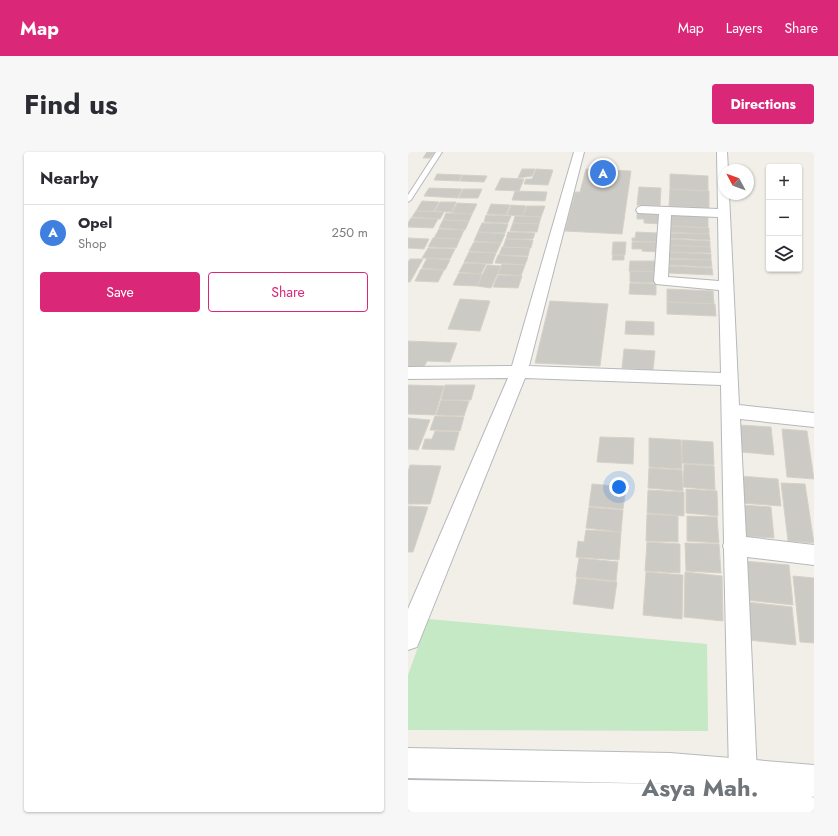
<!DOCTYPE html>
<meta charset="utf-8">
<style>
body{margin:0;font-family:Jost,sans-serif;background:#f7f7f7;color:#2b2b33}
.controls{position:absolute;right:12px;top:12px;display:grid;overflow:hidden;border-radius:4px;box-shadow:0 1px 3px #0004}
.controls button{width:36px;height:36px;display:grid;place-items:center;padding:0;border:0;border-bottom:1px solid #e1e1e2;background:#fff;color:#2b2b33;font:20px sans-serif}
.compass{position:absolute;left:310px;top:12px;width:36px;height:36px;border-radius:50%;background:#fff;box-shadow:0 1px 3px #0004;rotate:311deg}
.you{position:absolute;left:211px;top:335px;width:14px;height:14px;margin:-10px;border:3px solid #fff;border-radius:50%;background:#1a73e8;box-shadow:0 0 0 6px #1a73e833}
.badge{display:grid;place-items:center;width:26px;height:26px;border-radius:50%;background:#db2777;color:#fff;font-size:13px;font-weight:700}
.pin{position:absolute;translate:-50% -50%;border:2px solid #fff;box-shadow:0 1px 4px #0006}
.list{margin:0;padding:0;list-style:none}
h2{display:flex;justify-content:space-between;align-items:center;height:52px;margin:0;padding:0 16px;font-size:17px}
h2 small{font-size:13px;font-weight:400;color:#7c7c81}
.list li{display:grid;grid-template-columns:26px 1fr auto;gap:12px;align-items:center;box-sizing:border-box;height:56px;padding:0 16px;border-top:1px solid #e1e1e2}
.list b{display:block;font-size:15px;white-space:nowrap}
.list p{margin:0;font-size:13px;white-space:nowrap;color:#7c7c81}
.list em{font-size:13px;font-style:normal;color:#7c7c81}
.actions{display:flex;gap:8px;padding:12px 16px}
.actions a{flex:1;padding:9px 0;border:1px solid #db2777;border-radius:4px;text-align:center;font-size:14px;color:#db2777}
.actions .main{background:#db2777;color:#fff}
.icon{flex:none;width:22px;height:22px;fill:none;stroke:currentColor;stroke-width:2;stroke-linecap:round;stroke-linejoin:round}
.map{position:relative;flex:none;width:406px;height:660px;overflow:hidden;border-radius:4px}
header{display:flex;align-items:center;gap:24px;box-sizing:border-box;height:56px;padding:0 20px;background:#db2777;color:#fff}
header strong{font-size:19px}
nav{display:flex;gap:22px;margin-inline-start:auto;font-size:14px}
.intro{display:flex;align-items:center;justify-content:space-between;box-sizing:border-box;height:96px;padding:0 24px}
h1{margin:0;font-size:28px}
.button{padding:10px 18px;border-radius:4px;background:#db2777;color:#fff;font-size:14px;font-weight:700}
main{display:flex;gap:24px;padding:0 24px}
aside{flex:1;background:#fff;border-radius:4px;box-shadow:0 1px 3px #0004}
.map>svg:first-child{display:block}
.green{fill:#c5e8c5}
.building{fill:#cccac5;stroke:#d6d1c6}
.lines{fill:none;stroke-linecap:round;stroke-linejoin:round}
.lane-casing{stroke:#b5b8bc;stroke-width:2}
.street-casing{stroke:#b5b8bc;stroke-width:2}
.secondary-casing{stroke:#b6babf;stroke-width:2}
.lane{fill:#fff;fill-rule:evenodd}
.street{fill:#fff;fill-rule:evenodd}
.secondary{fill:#fff;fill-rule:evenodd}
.labels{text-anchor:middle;stroke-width:4;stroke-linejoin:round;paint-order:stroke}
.near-district-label{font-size:24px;font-weight:bold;fill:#70757a;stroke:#fff}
</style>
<header>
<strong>Map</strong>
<nav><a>Map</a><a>Layers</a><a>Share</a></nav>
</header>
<div class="intro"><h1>Find us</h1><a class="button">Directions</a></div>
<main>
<aside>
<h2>Nearby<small></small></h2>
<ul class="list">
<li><span class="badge" style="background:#3f7fe0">A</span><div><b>Opel</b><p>Shop</p></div><em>250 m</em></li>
</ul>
<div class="actions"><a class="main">Save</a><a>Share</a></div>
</aside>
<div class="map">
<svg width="406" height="660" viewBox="0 0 406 660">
<rect width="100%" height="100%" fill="#f1efe8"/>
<polygon class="green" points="20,467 299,492 300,579 0,578 0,523"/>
<g class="building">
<polygon points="19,0 27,0 22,6 15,6"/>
<polygon points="114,17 127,17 124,24 110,26"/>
<polygon points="128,17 145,18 140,33 116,32 118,27 124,27"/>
<polygon points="178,17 223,19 214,82 157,79 167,40 172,40"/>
<polygon points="29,22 54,23 51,29 26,28"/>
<polygon points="262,22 300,24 300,39 262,37"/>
<polygon points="55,23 79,24 76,30 52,29"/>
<polygon points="93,26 116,27 111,39 87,38"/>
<polygon points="231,35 253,36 252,54 229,53"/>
<polygon points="21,36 54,37 50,46 16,44"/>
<polygon points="55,37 74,37 70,46 51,46"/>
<polygon points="262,37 301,39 301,56 261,54"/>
<polygon points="107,39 139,40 137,49 104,48"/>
<polygon points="14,49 31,50 26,59 8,59"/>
<polygon points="32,50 48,50 44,60 27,59"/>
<polygon points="49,51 69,52 64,62 44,61"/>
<polygon points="83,52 102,53 98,63 79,62"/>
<polygon points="103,53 118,54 115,64 99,63"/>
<polygon points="119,54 137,54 133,65 115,64"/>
<polygon points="8,59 36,60 32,67 4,65"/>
<polygon points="38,61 64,62 61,69 35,68"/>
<polygon points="229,61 253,61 253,72 236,71 236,67 229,67"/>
<polygon points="261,62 300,63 300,76 260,74"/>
<polygon points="78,63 103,64 100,71 76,70"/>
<polygon points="107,64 133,65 131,72 105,71"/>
<polygon points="3,66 30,67 25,76 0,75 0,71"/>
<polygon points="35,68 61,69 57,78 31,76"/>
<polygon points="74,71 100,72 97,81 70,80"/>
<polygon points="105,71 131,72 129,80 102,79"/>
<polygon points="260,74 301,76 301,82 260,80"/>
<polygon points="31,77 56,78 52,87 26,86"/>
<polygon points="70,80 97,82 93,91 66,89"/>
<polygon points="100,80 127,81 125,87 98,87"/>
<polygon points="228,80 249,81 249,90 224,89 224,86 227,86"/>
<polygon points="260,81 301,82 302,88 260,86"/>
<polygon points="0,86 21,87 16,97 0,96"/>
<polygon points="25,86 52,87 48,96 20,95"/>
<polygon points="98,87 125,88 123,96 95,95"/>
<polygon points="261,87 302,89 302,95 260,93"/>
<polygon points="66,90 93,91 88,101 61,99"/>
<polygon points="205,90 218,90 217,103 204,103"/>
<polygon points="224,90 249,90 250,100 234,99 234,97 224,97"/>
<polygon points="260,93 302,95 303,101 260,100"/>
<polygon points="94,95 122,96 120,104 91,103"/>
<polygon points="20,96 47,97 42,107 14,106"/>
<polygon points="61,100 88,101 84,112 56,110"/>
<polygon points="260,100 303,102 303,108 260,106"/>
<polygon points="90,103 120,105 117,113 87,111"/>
<polygon points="205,103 216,103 216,108 204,108"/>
<polygon points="19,106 42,108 37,118 14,116"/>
<polygon points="2,107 15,107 2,130 0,130 0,110"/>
<polygon points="260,107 303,108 304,115 260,113"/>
<polygon points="222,109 248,109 248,120 221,119"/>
<polygon points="56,111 78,112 73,122 51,120"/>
<polygon points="94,112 117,113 113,124 90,122"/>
<polygon points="79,113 93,114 83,136 69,134"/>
<polygon points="261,114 304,116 305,123 260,121"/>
<polygon points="13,117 36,118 30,130 7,129"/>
<polygon points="222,119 248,120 248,131 222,130"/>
<polygon points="51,121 74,122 69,134 45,133"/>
<polygon points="90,123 114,124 110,136 85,135"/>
<polygon points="222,131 248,132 248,143 221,142"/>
<polygon points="259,137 305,139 306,152 259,150"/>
<polygon points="52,147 82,149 72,179 40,177"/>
<polygon points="142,149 200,152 192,214 127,211"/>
<polygon points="259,150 307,152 308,164 259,162"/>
<polygon points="218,169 246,170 246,183 217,182"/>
<polygon points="0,189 49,191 42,210 19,209 15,217 0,216"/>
<polygon points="216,197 247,199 245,218 214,216"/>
<polygon points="0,233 36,234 27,263 0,262"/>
<polygon points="37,233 67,233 63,248 33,248"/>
<polygon points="33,248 61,249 56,264 28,263"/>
<polygon points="27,264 56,265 52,279 22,278"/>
<polygon points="0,266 22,268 10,298 0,297"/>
<polygon points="331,273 363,275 366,303 333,300"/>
<polygon points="374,277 399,279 406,327 379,325"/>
<polygon points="27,279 51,280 46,298 14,297 17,287 24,287"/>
<polygon points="192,285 226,286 225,312 189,310"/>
<polygon points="241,286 273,288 274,317 241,315"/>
<polygon points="274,288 305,290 306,313 274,311"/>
<polygon points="276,312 306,314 307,338 275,335"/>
<polygon points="2,313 33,314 22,352 0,352 0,320"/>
<polygon points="241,316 274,318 275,339 240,336"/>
<polygon points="332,324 370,327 373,354 333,351"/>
<polygon points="373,331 397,332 406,391 380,389"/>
<polygon points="184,332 218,335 215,357 181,354"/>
<polygon points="278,337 309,339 310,364 278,361"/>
<polygon points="240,338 276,340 276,364 239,361"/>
<polygon points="334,353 363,355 366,386 336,384"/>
<polygon points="0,354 20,355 5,400 0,400"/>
<polygon points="181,355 215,358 213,380 178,376"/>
<polygon points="239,362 270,364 270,390 238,389"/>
<polygon points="279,364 309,365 311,391 279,389"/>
<polygon points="178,378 213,380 211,408 168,405 170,389 176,390"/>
<polygon points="239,390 272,392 272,421 237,419"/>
<polygon points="277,391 311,392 313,421 278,419"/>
<polygon points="171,406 210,410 208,429 168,425"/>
<polygon points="336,409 381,413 385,453 338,448"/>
<polygon points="238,420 275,423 274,467 235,463"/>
<polygon points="277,420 314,424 315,469 276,465"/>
<polygon points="385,424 406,426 406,491 392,490"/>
<polygon points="169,426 209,430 205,457 165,452"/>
<polygon points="339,450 384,455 388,493 340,488"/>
</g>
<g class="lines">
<g class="lane-casing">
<polygon id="lane" points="28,0 34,0 3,48 0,50 0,43"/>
</g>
<g class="street-casing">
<path id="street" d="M166 0H176L121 214 313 221 311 138 248 132 246 129 251 62 230 61 228 58 230 55 234 54 310 57 309 0H319L320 18H316V42H321L331 253 406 261V275L332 267 338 385 406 393V413L339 405 349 622 345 632 335 636 325 632 321 622 316 397 315 394 316 391 313 233 117 226 9 495 0 498V457L100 226 0 227V215L104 214ZM263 63 310 65 311 129 260 125Z"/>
</g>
<g class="secondary-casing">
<polygon id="secondary" points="0,596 262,601 406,613 406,645 403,644 406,646 406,660 0,660 0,628 267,632 0,626"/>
</g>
<use href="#lane" class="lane"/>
<use href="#street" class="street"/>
<use href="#secondary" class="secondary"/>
</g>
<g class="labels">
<g class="near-district-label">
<text x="292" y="644">Asya Mah.</text>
</g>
</g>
</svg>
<div class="controls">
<button>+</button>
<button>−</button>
<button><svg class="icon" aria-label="layers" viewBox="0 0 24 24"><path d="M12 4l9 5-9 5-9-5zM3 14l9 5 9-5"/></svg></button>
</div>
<svg class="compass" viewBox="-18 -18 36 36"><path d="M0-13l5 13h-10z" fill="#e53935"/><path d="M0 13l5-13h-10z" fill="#7c7c81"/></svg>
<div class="you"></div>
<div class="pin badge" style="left:195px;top:21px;background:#3f7fe0">A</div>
</div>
</main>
